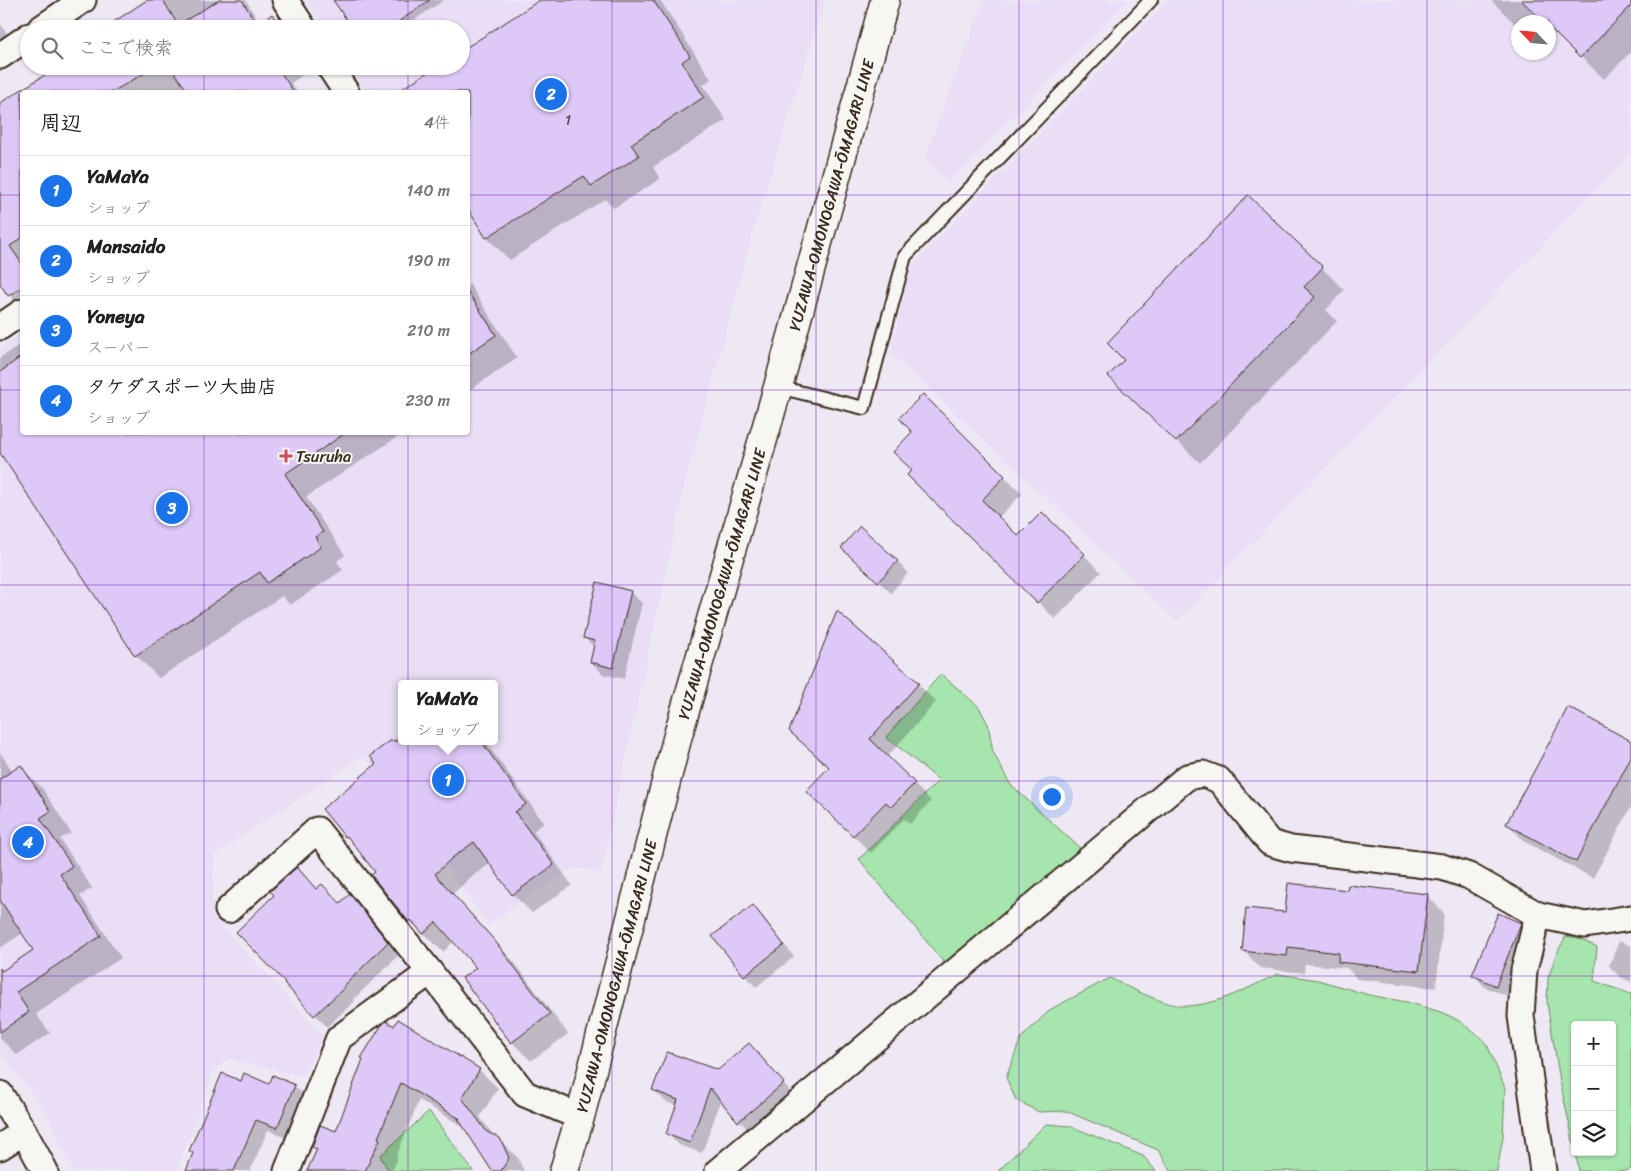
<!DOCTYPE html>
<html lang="ja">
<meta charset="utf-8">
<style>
body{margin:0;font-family:Sriracha,"Klee One",sans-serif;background:#f2f2f2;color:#202124}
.controls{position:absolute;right:15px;bottom:15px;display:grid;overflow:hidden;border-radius:5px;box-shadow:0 1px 4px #0004}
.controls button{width:45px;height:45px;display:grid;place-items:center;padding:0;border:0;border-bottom:1px solid #e0e0e0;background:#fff;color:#202124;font:25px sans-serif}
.compass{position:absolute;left:1511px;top:15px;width:45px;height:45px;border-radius:50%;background:#fff;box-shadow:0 1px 4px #0004;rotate:296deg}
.you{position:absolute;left:1051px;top:796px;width:18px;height:18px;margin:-12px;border:4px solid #fff;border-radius:50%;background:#1a73e8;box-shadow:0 0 0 8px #1a73e833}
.badge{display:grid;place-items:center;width:32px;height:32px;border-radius:50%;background:#1a73e8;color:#fff;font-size:16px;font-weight:700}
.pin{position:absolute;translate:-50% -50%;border:2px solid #fff;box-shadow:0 1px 5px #0006}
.popup{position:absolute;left:398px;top:680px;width:100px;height:65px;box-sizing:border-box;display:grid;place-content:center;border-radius:5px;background:#fff;filter:drop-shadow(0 1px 4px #0005);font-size:16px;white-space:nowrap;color:#757577}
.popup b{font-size:19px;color:#202124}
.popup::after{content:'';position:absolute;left:50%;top:100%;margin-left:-10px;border:10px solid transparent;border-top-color:#fff}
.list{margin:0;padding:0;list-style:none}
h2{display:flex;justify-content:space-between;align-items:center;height:65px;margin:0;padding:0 20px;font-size:21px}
h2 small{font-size:16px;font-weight:400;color:#757577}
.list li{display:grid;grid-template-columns:32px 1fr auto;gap:15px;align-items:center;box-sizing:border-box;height:70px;padding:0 20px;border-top:1px solid #e0e0e0}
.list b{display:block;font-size:19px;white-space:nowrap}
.list p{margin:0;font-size:16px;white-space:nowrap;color:#757577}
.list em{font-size:16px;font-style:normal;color:#757577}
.icon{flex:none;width:28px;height:28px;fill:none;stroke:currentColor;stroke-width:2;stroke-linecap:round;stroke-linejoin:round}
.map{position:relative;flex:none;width:1631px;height:1171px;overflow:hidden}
.search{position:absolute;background:#fff;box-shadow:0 1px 4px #0004;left:20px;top:20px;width:450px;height:55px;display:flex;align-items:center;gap:12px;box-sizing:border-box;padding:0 18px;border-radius:28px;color:#757577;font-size:19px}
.panel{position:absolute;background:#fff;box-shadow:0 1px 4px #0004;left:20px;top:90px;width:450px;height:345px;border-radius:5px}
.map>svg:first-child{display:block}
.built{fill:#e9def5;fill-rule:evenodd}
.green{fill:#a6e5ad;stroke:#708866}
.shadow{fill:#0003}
.building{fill:#ddc8f8;stroke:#3b2a1e}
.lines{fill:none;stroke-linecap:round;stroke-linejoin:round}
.lane-casing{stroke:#3b2a1e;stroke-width:16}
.street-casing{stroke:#3b2a1e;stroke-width:29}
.primary-casing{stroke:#3b2a1e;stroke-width:31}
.lane{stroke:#f6f6f2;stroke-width:12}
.street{stroke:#f6f6f2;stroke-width:25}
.primary{stroke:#f6f6f2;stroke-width:28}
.grid{fill:none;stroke:#7b2cbf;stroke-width:1;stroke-opacity:0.55}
.poi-dot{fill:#d1495b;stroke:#f6f6f2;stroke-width:2}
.labels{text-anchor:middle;stroke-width:4;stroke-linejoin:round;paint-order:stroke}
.number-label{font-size:14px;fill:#645254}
.street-label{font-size:16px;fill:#3b2a1e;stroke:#f6f6f2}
.poi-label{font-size:16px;fill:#3b2a1e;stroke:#f6f6f2;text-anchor:start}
</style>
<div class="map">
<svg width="1631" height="1171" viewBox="0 0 1631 1171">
<rect width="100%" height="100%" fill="#eee8f4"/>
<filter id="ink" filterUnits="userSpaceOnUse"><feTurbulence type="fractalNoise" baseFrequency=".02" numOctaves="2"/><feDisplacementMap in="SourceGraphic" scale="10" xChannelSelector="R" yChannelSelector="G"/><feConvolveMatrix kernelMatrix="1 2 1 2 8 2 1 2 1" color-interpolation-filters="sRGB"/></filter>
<g filter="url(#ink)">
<g class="built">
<path d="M306 0H825L755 224 685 483 601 873 573 867 488 924 364 755 214 855 212 908 225 930 323 1035 303 1076 228 1059 214 1070 177 1171H73L46 1112 0 1052V348L22 333V432H468V92H367L350 66H461V29H325ZM402 684H494V741H402Z"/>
<polygon points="984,0 1129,0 948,183 925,157"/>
<path d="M1169 0H1631V154L1177 621 891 353 910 268ZM1518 22H1548V52H1518Z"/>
</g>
<g class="green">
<polygon points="941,674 979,707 988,724 993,752 1010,784 1081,849 945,964 859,859 939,780 886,737"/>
<polygon points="1566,936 1582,940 1597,947 1594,981 1631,994 1631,1169 1625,1171 1579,1171 1575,1152 1612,1152 1612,1025 1575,1025 1575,1150 1560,1081 1547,1003 1548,978 1556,955"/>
<path d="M1278 974 1318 980 1369 995 1407 1002 1444 1013 1461 1022 1486 1042 1505 1088 1503 1137 1497 1171H1171L1158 1150 1066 1111 1039 1112 1016 1100 1006 1078 1021 1038 1051 1009 1110 978C1128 987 1167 1007 1186 1006 1219 1005 1249 987 1278 974Z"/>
<polygon points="429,1111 473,1171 389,1171 380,1156"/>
<polygon points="1046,1124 1070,1126 1143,1156 1156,1171 998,1171"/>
</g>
<g class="shadow">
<polygon points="150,0 246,0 260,24 272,16 284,29 105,29"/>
<polygon points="335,0 444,0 401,29 354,29"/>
<polygon points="543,0 660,0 711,79 703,85 726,120 653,167 660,179 614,208 605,199 510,260 487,238 468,207 468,92 399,92 440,66 461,66"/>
<polygon points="1491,0 1631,0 1631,52 1604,79 1548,25 1548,22 1546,22 1534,11 1522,22 1518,22 1518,27"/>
<polygon points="0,23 9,37 0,43"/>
<polygon points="46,66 310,66 312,69 291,83 297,92 22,92 22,258 19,260 22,264 22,296 15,301 0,282 0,110 8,100 49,74"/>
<polygon points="1322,268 1344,290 1326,310 1337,321 1200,463 1132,398"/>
<polygon points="468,282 517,358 468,391"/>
<polygon points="22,343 22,432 405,432 306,497 345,555 337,561 343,570 290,605 282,596 159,678 136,655 0,450 0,358"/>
<polygon points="923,396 1022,494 998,518 1018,538 1042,513 1101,572 1055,619 976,540 913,470 914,432"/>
<polygon points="854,559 897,561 908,573 891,593"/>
<polygon points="630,592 642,603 624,679 603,674 591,662 594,647 585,638"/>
<polygon points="837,613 918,684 936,702 887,757 931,801 910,824 904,819 871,853 825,808 830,768 790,730"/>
<polygon points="402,734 402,741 485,741 544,823 533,831 572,885 532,913 513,894 491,863 471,877 453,894 514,962 568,1034 531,1061 512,1042 464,978 477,968 454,941 443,952 410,921 377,872 357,847 346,836 378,764 372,756"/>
<polygon points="1631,742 1631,807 1593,878 1525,842 1508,824"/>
<polygon points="0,752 13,772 21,767 42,788 71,833 60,839 92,888 80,896 121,958 36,1014 50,1033 17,1055 0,1038 0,974 35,950 23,933 0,948"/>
<polygon points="317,890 340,904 350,896 361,908 399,955 354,999 355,1001 327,1027 286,983"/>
<polygon points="1348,892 1427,895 1444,913 1436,988 1357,979 1347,968 1305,964 1304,973 1260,968 1243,950"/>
<polygon points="753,906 764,918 794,957 756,987 745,976 714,936"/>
<polygon points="1520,924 1532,936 1507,996 1485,987 1474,975"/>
<polygon points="1619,941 1631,946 1631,982 1620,977 1609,966"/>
<polygon points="399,1020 479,1070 498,1088 480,1117 494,1136 499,1139 518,1158 524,1171 494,1171 465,1128 419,1100 396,1157 398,1158 392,1171 309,1171 317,1150 313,1146 336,1133"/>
<polygon points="761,1057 794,1096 751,1133 721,1100 702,1153 679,1145 667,1134 678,1106 666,1102 654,1090 718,1072"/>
<polygon points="242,1083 294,1086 306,1097 288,1139 268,1130 250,1171 187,1171 194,1154 190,1151"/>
</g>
<g class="building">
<polygon points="147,0 163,0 178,25 219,0 242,0 257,25 272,14 282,29 103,29"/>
<polygon points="333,0 430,0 388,29 353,29"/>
<polygon points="540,0 653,0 690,56 682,62 704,97 631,144 639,156 591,186 584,176 486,238 468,209 468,92 397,92 437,66 461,66 461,51"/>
<polygon points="1521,0 1631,0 1631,6 1580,58 1548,26 1548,22 1544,22"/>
<polygon points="44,66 148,66 150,70 112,92 22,92 22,238 10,246 22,264 22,287 8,296 0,284 0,103 48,73"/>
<polygon points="182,66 285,66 279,70 294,92 188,92 174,72"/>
<polygon points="1248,195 1323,267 1304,287 1315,297 1176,442 1108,376 1124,360 1107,343"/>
<polygon points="468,292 496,335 468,354"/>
<polygon points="22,356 22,432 347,432 285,474 323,532 315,537 321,547 267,583 260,572 135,656 0,453 0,372"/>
<polygon points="923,394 1005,476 982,500 1018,536 1042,512 1085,554 1037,603 907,475 912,470 893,452 912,432 899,418"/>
<polygon points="860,526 898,561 878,582 841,548"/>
<polygon points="597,582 631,591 613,668 590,662 595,641 583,638"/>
<polygon points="837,611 919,683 870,739 915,783 891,807 886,802 853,836 806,791 829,767 789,731"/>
<polygon points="1568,707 1631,741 1631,757 1576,862 1506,824"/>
<polygon points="390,741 481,741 526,804 515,812 554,865 512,895 474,842 452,858 435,874 495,941 550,1014 511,1043 462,978 476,968 436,922 423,934 411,920 409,922 371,875 375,872 347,836 345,837 322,809 376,764 370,756"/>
<polygon points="21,765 51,811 40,818 72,866 60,874 101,936 16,992 29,1012 0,1032 0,968 2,971 33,950 0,900 0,779"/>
<polygon points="297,867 316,889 322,884 340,903 350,894 388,942 343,987 344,988 314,1016 284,983 285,982 236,932 274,895 270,891"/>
<polygon points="1288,883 1347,890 1348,885 1428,894 1419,971 1338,962 1339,953 1288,947 1287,956 1242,951 1246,908 1285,912"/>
<polygon points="753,905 784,945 744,976 712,936"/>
<polygon points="1498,913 1521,923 1496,986 1472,975"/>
<polygon points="398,1019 480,1069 462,1098 487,1132 500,1138 509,1158 501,1171 492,1171 457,1117 460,1119 401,1083 378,1138 380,1139 365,1171 307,1171 317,1149 312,1147 320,1125 336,1131 363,1059 361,1058 381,1026 386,1021 394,1026"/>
<polygon points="749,1043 784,1083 738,1122 710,1088 690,1143 666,1134 678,1100 652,1090 667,1052 718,1070"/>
<polygon points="222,1073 241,1081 244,1073 269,1084 273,1075 295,1085 277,1128 256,1120 234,1171 186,1171 193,1153 189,1151"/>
</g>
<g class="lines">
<g class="lane-casing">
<polyline id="lane" points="778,387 864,408 905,256 1151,0"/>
</g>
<g class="street-casing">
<g id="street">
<polyline points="285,0 304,29"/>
<polyline points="40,29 83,0"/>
<polyline points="0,56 29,36"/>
<polyline points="329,66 346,92"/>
<polyline points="0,327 22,312"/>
<polyline points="228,910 317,830 430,972 525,1094 580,1117"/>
<polyline points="1538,915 1524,970 1521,1016 1543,1171"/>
<polyline points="0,1094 24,1132 45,1171"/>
<polyline points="0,1147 24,1132"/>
<polyline points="287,1171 339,1038 430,972"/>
<polyline points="718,1171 1187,777 1203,774 1219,780 1270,843 1291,849 1442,867 1469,876 1538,915 1585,925 1631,918"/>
</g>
</g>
<g class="primary-casing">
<g id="primary">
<path id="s1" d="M564 1171 580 1117 678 735 778 387 885 0"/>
</g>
</g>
<use href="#lane" class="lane"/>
<use href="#street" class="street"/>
<use href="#primary" class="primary"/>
</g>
</g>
<path class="grid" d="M204 0V29M408 0V29M612 0V1171M816 0V1171M1019 0V1171M1223 0V1171M1427 0V1171M204 66V92M408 66V92M0 195H22M468 195H1631M0 390H22M468 390H1631M204 432V1171M408 432V1171M0 585H1631M0 781H1631M0 976H1631"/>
<path class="poi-dot" d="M283.5 448.5h5v5h5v5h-5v5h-5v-5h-5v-5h5z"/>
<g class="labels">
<g class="number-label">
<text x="568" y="125">1</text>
</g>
<g class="street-label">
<text dy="6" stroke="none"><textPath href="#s1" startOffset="1012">YUZAWA-OMONOGAWA-ŌMAGARI LINE</textPath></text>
<text dy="6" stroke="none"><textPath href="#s1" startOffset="608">YUZAWA-OMONOGAWA-ŌMAGARI LINE</textPath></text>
<text dy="6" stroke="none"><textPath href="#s1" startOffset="202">YUZAWA-OMONOGAWA-ŌMAGARI LINE</textPath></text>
</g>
<g class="poi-label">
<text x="296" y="462">Tsuruha</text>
</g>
</g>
</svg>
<div class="controls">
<button>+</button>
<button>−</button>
<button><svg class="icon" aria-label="layers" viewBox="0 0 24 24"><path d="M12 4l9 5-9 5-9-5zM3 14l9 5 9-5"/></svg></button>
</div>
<svg class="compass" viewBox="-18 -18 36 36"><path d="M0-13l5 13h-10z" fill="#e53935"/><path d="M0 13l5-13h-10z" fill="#757577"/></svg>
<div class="you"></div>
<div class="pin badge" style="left:448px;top:780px">1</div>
<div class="popup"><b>YaMaYa</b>ショップ</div>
<div class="pin badge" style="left:551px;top:94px">2</div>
<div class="pin badge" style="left:172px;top:508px">3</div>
<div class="pin badge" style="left:28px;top:842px">4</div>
<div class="search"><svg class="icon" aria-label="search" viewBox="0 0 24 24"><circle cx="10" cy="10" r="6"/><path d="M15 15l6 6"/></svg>ここで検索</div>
<section class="panel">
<h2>周辺<small>4件</small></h2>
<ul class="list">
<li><span class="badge">1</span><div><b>YaMaYa</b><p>ショップ</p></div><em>140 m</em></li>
<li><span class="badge">2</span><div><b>Mansaido</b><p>ショップ</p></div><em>190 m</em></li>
<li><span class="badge">3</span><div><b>Yoneya</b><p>スーパー</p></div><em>210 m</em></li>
<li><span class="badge">4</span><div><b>タケダスポーツ大曲店</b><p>ショップ</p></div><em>230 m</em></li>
</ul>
</section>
</div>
